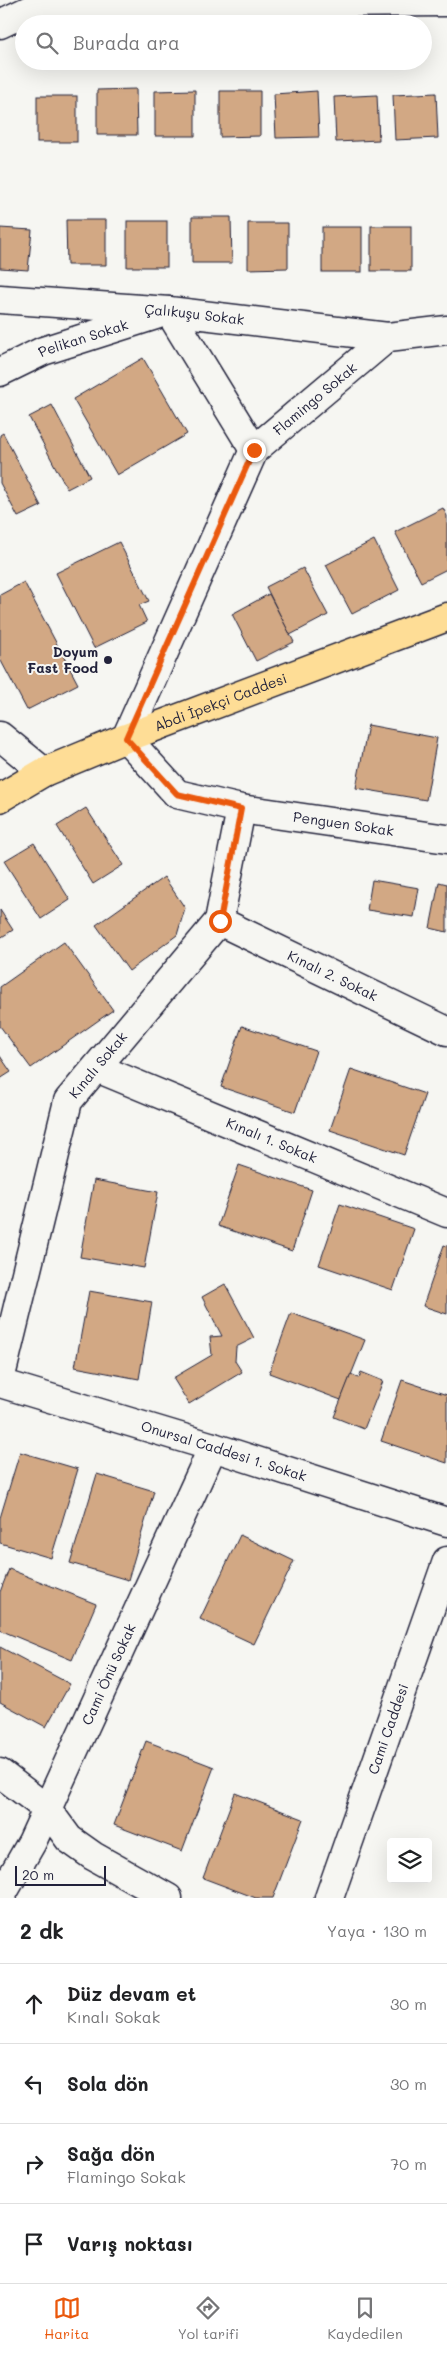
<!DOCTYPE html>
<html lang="tr">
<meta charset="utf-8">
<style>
body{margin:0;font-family:Mali,sans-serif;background:#f6f6f6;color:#202124}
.controls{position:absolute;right:15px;bottom:15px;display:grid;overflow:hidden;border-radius:5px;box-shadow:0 5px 20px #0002}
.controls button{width:45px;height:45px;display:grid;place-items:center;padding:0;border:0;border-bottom:1px solid #e0e0e0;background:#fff;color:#202124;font:25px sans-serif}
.scale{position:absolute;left:15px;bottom:12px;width:91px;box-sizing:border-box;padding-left:5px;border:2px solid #22223b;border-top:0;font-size:14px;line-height:18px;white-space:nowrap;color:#22223b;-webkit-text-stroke:4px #f6f6f2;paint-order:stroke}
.stop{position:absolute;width:15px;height:15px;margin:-11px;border:4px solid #ea580c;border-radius:50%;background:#fff}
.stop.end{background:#ea580c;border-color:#fff;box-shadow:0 1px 5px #0008}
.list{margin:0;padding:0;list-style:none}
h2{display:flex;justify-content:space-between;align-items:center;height:65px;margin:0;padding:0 20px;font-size:21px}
h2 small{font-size:16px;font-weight:400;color:#757577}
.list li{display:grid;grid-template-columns:32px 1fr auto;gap:15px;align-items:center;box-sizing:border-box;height:80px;padding:0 20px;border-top:1px solid #e0e0e0}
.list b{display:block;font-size:19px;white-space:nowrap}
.list p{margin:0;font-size:16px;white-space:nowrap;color:#757577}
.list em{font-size:16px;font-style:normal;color:#757577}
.icon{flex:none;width:28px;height:28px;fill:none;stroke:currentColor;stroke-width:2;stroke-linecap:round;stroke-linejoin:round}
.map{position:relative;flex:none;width:447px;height:1898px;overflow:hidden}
.search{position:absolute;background:#fff;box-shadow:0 5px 20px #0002;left:15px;right:15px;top:15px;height:55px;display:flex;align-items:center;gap:12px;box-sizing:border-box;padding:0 18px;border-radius:28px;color:#757577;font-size:19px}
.sheet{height:385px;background:#fff}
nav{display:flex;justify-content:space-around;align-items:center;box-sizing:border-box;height:70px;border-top:1px solid #e0e0e0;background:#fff;font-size:14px;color:#757577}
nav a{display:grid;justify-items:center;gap:2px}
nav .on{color:#ea580c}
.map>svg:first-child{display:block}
.building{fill:#d2a884;stroke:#22223b}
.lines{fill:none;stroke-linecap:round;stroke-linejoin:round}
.minor-casing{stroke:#22223b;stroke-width:31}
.major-casing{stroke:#22223b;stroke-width:31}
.minor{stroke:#f6f6f2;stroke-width:28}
.major{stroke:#fedd96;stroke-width:28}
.route{stroke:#ea580c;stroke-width:6}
.poi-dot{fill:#22223b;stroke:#f6f6f2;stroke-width:2}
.labels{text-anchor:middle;stroke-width:4;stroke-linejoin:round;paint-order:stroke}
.street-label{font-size:14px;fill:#22223b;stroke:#f6f6f2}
.poi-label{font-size:14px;font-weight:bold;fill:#22223b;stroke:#f6f6f2;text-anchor:end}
</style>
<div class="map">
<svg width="447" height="1898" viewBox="0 0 447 1898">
<rect width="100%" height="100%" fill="#f6f6f2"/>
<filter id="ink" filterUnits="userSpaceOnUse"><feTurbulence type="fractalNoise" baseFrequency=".02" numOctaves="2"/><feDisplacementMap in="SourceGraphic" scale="10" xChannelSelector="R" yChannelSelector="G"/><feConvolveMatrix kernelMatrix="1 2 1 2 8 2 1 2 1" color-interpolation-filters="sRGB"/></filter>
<g filter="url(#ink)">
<g class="building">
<polygon points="136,89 137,135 97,135 97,90"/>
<polygon points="195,90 195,136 155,136 155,91"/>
<polygon points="220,91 260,91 260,136 220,137"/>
<polygon points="317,91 319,137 276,138 274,94"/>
<polygon points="436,93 438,138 395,140 393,95"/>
<polygon points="377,95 379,140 336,142 334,97"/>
<rect x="37" y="96" width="40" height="46"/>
<polygon points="192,217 231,217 232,263 192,263"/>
<polygon points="66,220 106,220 106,265 67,265"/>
<rect x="127" y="221" width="40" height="46"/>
<polygon points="248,223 288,223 288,268 248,269"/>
<rect x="371" y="226" width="40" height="45"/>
<rect x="322" y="227" width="40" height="45"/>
<polygon points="0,228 32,230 28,270 0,268"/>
<polygon points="143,358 187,434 117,475 73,399"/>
<polygon points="52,405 90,477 67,489 29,417"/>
<polygon points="3,433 41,506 18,517 0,483 0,435"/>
<polygon points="443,508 447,516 447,569 421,582 395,532"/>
<polygon points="374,540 399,590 352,614 326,565"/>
<polygon points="119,542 149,601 139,605 147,622 94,648 56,573"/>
<polygon points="303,568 328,615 290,635 266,587"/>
<polygon points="24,582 78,684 27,710 0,659 0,595"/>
<polygon points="269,594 294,642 256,661 232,614"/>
<polygon points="368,725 437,738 426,800 356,788"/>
<polygon points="86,808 123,865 93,884 57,826"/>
<polygon points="34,843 70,900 41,919 4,861"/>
<polygon points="164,877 185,908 177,935 129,971 96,925"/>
<polygon points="372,880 419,888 414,917 367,910"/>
<polygon points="439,882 447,884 447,932 430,928"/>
<polygon points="0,910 13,930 0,938"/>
<polygon points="64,942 113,1010 31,1068 0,1026 0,987"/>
<polygon points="242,1026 316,1051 295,1112 221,1087"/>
<polygon points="0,1056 11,1072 0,1079"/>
<polygon points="351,1069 425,1094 404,1155 330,1130"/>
<polygon points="239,1165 312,1190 292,1251 218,1226"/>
<polygon points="94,1180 158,1192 144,1268 80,1257"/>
<polygon points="340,1204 414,1229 393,1290 319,1265"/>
<polygon points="444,1245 447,1246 447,1314 423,1306"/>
<polygon points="225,1284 254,1338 236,1347 235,1361 242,1372 189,1404 173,1378 212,1355 210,1337 222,1336 202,1297"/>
<polygon points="89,1291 152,1302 139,1379 75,1367"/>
<polygon points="291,1313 365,1340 341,1400 269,1373"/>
<polygon points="361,1372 383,1381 364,1429 334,1417 351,1374 359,1378"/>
<polygon points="402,1380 447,1395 447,1463 381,1441"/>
<polygon points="20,1452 78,1469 51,1558 0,1543 0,1518"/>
<polygon points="97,1474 154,1491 128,1580 70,1563"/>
<polygon points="240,1535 294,1561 254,1644 200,1619"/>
<polygon points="9,1569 96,1604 72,1660 0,1630 0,1592"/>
<polygon points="0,1647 70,1684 46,1727 0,1702"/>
<polygon points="146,1741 214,1767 182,1851 114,1825"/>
<polygon points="235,1793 303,1819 273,1898 256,1898 203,1878"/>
</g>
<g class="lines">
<g class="minor-casing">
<g id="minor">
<polyline points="0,24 40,5 447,2"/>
<path id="s1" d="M0 299 169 311 388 337"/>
<polyline points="169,311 254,450"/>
<path id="s2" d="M447 330 388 337 254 450 126 738 177 794 241 809 447 839"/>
<path id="s3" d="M0 372 43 351 156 315"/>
<polyline points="0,736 44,772"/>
<path id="s4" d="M219 921 447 1031"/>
<path id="s5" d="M97 1068 447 1213"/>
<path id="s6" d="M0 1380 68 1101 219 921 241 809"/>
<path id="s7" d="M0 1383 213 1447 447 1522"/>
<polyline points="0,1773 47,1809 69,1839 93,1856 168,1898"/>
<path id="s8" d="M0 1898 32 1842 213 1447"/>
<path id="s9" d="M329 1898 447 1561"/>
</g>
</g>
<g class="major-casing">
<g id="major">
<path id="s10" d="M0 798 44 772 126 738 447 617"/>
</g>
</g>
<use href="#minor" class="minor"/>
<use href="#major" class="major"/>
</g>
</g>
<g class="lines" filter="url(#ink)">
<polyline class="route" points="220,921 241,809 177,794 126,738 254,450"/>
</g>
<circle class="poi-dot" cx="108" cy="660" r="5"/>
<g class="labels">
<g class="street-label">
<text dy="5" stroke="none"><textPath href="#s1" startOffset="195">Çalıkuşu Sokak</textPath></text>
<text dy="5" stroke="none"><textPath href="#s3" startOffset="90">Pelikan Sokak</textPath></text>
<text transform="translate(315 399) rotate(-40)" y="5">Flamingo Sokak</text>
<text dy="5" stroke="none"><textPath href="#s10" startOffset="241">Abdi İpekçi Caddesi</textPath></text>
<text dy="5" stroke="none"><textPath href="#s2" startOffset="795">Penguen Sokak</textPath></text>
<text dy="5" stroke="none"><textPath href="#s4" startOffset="126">Kınalı 2. Sokak</textPath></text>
<text dy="5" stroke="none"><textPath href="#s6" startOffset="334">Kınalı Sokak</textPath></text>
<text dy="5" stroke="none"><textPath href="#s5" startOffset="189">Kınalı 1. Sokak</textPath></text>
<text dy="5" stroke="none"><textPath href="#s7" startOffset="234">Onursal Caddesi 1. Sokak</textPath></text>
<text dy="5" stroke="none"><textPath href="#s8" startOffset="249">Cami Önü Sokak</textPath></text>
<text dy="5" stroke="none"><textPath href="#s9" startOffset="179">Cami Caddesi</textPath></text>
</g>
<g class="poi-label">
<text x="98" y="657">Doyum<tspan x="98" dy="16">Fast Food</tspan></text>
</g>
</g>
</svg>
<div class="controls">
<button><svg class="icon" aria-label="layers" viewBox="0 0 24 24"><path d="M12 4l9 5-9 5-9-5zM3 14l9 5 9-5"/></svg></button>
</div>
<div class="scale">20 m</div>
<div class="stop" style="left:220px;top:921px"></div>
<div class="stop end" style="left:254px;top:450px"></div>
<div class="search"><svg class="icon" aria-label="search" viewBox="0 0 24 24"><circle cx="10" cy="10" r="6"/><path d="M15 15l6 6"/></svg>Burada ara</div>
</div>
<section class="sheet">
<h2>2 dk<small>Yaya · 130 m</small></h2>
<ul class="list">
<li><svg class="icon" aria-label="ahead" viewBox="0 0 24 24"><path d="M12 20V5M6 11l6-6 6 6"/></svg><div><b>Düz devam et</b><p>Kınalı Sokak</p></div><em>30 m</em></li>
<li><svg class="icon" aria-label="left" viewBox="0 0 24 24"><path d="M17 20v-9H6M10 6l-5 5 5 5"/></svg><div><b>Sola dön</b></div><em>30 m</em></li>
<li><svg class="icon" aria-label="right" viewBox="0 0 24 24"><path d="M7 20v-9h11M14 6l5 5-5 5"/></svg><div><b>Sağa dön</b><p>Flamingo Sokak</p></div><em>70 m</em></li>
<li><svg class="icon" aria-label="arrive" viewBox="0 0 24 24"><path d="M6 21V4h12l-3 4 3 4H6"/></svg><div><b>Varış noktası</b></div></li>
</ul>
</section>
<nav>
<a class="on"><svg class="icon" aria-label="map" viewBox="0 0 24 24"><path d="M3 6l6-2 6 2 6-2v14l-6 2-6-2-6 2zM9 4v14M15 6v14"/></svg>Harita</a>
<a><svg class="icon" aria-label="directions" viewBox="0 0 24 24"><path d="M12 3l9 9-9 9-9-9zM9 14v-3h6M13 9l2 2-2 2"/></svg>Yol tarifi</a>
<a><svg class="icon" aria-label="saved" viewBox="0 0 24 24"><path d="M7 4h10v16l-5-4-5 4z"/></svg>Kaydedilen</a>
</nav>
